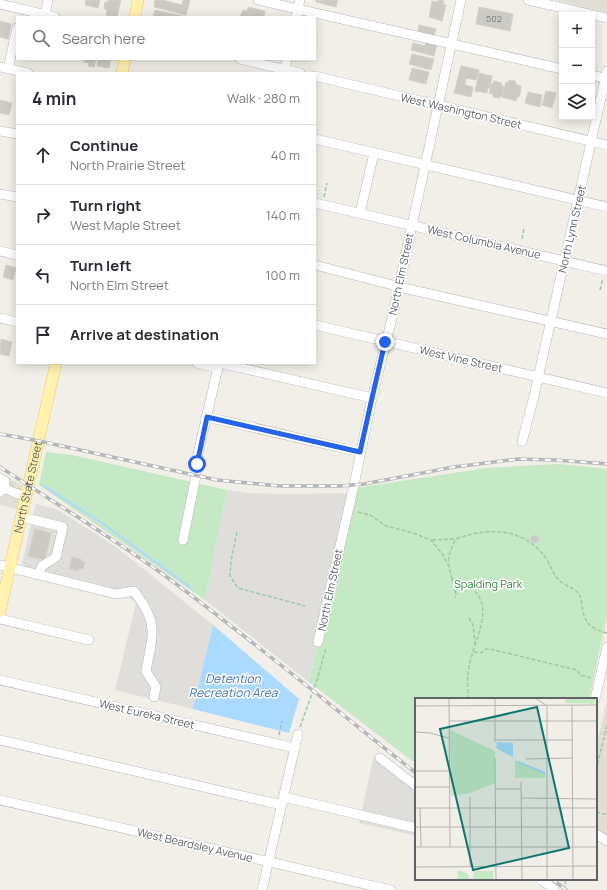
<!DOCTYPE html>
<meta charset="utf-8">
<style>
body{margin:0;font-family:Manrope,sans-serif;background:#f7f7f7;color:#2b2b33}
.controls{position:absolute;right:12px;top:12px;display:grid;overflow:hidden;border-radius:0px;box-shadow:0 2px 10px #0003}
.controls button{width:36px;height:36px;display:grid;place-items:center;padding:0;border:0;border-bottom:1px solid #e1e1e2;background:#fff;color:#2b2b33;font:20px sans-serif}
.stop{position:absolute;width:12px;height:12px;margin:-9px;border:3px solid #2563eb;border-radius:50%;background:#fff}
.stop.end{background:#2563eb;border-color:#fff;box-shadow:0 1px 4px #0008}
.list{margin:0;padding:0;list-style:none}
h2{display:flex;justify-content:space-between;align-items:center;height:52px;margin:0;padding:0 16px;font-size:17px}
h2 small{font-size:13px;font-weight:400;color:#7c7c81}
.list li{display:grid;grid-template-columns:26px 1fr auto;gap:12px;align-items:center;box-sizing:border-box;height:60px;padding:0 16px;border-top:1px solid #e1e1e2}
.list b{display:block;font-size:15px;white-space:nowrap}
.list p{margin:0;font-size:13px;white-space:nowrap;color:#7c7c81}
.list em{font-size:13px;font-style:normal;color:#7c7c81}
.icon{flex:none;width:22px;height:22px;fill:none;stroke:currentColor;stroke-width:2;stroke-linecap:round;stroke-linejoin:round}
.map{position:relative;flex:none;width:607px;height:890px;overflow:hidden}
.search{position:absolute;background:#fff;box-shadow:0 2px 10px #0003;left:16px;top:16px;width:300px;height:44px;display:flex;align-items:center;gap:10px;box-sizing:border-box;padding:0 14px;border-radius:0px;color:#7c7c81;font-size:15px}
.panel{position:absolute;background:#fff;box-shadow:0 2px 10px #0003;left:16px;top:72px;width:300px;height:292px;border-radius:0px}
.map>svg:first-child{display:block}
.industrial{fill:#e0deda}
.education{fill:#e1ded6}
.green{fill:#c5e8c5}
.water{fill:#aadaff}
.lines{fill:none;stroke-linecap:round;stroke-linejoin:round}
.stream{stroke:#aadaff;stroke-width:2}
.building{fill:#cccac5;stroke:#d6d1c6}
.minor-casing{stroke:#b5b8bc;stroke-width:10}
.major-casing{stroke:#f2c960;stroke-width:12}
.path{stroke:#9cc7a9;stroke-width:1.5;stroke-dasharray:4 2;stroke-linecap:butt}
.minor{stroke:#fff;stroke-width:9}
.major{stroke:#fff2af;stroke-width:11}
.rail-casing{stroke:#b6b7b8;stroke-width:3.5}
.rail{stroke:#fff;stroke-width:2;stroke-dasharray:6;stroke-linecap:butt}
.route{stroke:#2563eb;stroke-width:5}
.labels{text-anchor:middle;stroke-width:3;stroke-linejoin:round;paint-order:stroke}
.number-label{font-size:9px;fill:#7a7d7f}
.street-label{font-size:11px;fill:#5f6368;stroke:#fff}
.park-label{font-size:11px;fill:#348238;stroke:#fff}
.water-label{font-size:12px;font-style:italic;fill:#4174aa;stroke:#fff}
.inset-river{fill:none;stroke:#aadaff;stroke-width:2}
.inset-road{fill:none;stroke:#b3b3b1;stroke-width:1}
.view{fill:#0f766e;fill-opacity:0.15;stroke:#0f766e;stroke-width:2}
.inset-edge{fill:none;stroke:#5f6368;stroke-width:2}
</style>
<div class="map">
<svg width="607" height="890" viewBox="0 0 607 890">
<rect width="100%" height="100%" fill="#f1efe8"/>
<g class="industrial">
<polygon points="227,490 249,493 288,494 347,493 330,594 309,682 205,600"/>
<polygon points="36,504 58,510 116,547 213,625 193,709 115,690 136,603 114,588 24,566 22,563"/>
<polygon points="374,755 416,790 416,836 359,823"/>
</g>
<g class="education">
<polygon points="555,0 607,0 607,12"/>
<polygon points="0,472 22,486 17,509 0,505"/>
<polygon points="607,700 607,839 596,833 596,748"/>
</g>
<g class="green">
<polygon points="46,452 72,455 227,490 205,600 39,485"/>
<polygon points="559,464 607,469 607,617 589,699 416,699 416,764 309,682 356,488 486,468"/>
</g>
<polygon class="water" points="213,625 299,699 289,733 193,709"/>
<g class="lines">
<polyline class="stream" points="42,485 102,523 190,587"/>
</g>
<g class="building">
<polygon points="86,0 100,0 98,8 85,5"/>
<polygon points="109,0 121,0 117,17 106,15 107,9 104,9 105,2 108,2"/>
<polygon points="155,0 162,0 182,5 183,0 190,0 186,15 154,7"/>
<polygon points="316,0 338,0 336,7 316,2"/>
<polygon points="438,0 444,1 443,4 446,5 442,21 429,17 432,1 438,2"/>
<polygon points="248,7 265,11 264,17 240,17 243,10 247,11"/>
<polygon points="479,7 513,14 510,31 476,24"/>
<polygon points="155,10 183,16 182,17 153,17"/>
<polygon points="0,21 11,24 8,39 0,37"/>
<polygon points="419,25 436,29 434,37 418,33"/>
<polygon points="426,42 437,44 434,56 411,50 413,43 425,46"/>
<polygon points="412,54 434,59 431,70 409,64"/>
<polygon points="85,59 96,59 94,67 88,66 89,63 84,62"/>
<polygon points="98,59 111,59 109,68 97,66"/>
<polygon points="461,66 479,70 476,80 466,78 465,85 473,87 471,97 454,93"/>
<polygon points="412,68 429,72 426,84 409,80"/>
<polygon points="479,73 492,76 490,88 488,88 487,93 475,91"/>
<polygon points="509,80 515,81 517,85 521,86 520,94 518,98 517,97 516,101 502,97 506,82 508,83"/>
<polygon points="494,81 502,83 501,86 504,86 502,96 500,96 500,98 493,97 493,94 489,93 492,83 493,84"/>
<polygon points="546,91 556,93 552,108 542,105"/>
<polygon points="528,92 542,95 540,107 525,103"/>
<polygon points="0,100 12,103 9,115 0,113"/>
<polygon points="6,265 16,268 13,280 3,277"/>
<polygon points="1,339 12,342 9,356 0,354"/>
<polygon points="35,529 51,533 45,560 28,556"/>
<polygon points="535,535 539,538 538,542 534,543 531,541 531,537"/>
<polygon points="72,557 81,559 81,561 85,562 83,569 79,568 79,571 69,569"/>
</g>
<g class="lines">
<g class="minor-casing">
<g id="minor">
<polyline points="258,0 562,69"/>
<polyline points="528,0 607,18"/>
<polyline points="0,4 55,17"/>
<polyline points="45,15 48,0"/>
<polyline points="296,17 300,0"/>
<polyline points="240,59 300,73"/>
<polyline points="0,67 28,73"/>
<polyline points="8,69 17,28"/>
<polyline points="284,73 287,59"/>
<polyline points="592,75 607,79"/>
<polyline points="315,76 607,145"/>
<polyline points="0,131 17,134"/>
<polyline points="315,139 607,207"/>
<polyline points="0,194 17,197"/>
<polyline points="315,203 607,271"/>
<polyline points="360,213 374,153"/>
<polyline points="0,251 17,255"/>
<polyline points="315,265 408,289 607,334"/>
<polyline points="0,318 17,322"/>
<polyline points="315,325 607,393"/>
<polyline points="197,363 218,368"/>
<polyline points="220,363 372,398"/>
<polyline points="207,417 360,452"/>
<polyline points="522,442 533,400 607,71"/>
<polyline points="0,478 5,481 4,488 0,492"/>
<polyline points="0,486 15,493 26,496"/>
<polyline points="21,517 63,527 56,557 42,566 38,575"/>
<polyline points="183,540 196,476 196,462 219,363"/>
<path d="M0 565 116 594 134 591C159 624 153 633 146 671L156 687 154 697"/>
<polyline points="0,619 89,640"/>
<polyline points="318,642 354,485 372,398 391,322 461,0"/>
<polyline points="0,680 295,748"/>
<polyline points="595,699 607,647"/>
<polyline points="0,740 282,805"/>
<polyline points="380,758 416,786"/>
<polyline points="284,797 416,828"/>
<polyline points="0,800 391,890"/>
<polyline points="596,834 607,841"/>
<polyline points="540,879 554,889"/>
<polyline points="262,890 298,734"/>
</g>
</g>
<g class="major-casing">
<g id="major">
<polyline points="135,17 138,0"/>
<polyline points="122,73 125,59"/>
<path id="s1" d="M0 611 56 363"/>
</g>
</g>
<g class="path">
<polyline points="324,197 327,183"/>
<polyline points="522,239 524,228"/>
<polyline points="600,290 603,278"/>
<polyline points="358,512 370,515 386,526 413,533 431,540 443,555 448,565"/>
<polyline points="237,532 231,561 230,576 238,588 305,606"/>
<polyline points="432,540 456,539"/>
<polyline points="452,579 456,594 455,598"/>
<polyline points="469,618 473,625 475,644"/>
<polyline points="474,652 481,653 486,649 490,649 577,670 580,675 591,678"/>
<path d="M469 699C467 686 467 674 470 662 479 627 501 594 452 579 447 562 447 555 456 539 486 528 518 527 541 552 549 560 551 570 557 578 563 586 574 587 579 594 582 598 581 602 582 606 584 623 591 629 607 633"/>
<polyline points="300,727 317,680 326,648"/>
<polyline points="279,735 282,721"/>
<polyline points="596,770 607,725"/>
<polyline points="596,812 607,815"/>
<polyline points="564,890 566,879"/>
</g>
<use href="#minor" class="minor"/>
<use href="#major" class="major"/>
<g class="rail-casing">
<g id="rail">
<polyline points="0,434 39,441 217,480 280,486 340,486 364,484 454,467 518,459 555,460 607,464"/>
<path d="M0 467C55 503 111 537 164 575 250 638 332 707 416 773"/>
<polyline points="552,879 566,890"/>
</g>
</g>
<use href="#rail" class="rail"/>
</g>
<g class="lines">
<polyline class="route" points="197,464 207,417 360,452 372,398 385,342"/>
</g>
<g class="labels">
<g class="number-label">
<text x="494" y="22">502</text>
</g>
<g class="street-label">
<text transform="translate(461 111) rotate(13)" y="4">West Washington Street</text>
<text transform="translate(572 229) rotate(-77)" y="4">North Lynn Street</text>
<text transform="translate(484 242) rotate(13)" y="4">West Columbia Avenue</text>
<text transform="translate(401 274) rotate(-78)" y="4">North Elm Street</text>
<text transform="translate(461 359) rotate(13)" y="4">West Vine Street</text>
<text dy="4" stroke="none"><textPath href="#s1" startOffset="127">North State Street</textPath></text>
<text transform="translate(330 590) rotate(-78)" y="4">North Elm Street</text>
<text transform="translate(147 714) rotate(13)" y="4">West Eureka Street</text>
<text transform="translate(195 845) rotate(13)" y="4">West Beardsley Avenue</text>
</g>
<g class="park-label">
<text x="488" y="588">Spalding Park</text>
</g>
<g class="water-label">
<text x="233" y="683">Detention<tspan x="233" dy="14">Recreation Area</tspan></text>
</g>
</g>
<g transform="translate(415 698)">
<rect width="182" height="182" fill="#f1efe8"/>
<path d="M150 0H180V3L179 6 150 5ZM35 32 80 53V85L55 95 36 98ZM100 62 130 74V80H100ZM43 172 52 175 55 182H43ZM59 173H78V182H58Z" fill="#c5e8c5"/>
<path d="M82 44 98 45V59L81 50Z" fill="#aadaff"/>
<path class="inset-river" d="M103 64 130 75"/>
<path class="inset-road" d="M34 0 35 149M80 0V44M120 0 131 7M157 7 158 182M0 8 182 7M132 8V182M34 23H182M0 34 15 35 34 40M80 42H157M80 60 81 182M111 61 157 60M0 73H34M106 84 107 182M0 89H34M81 91H106M55 99V169M106 100 182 101M0 110H182M5 110 6 149M0 129H182M0 149H182M0 169 182 168"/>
<path class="view" d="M122 9 154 150 58 172 25 31Z"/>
<rect width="182" height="182" class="inset-edge"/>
</g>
</svg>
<div class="controls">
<button>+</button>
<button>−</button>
<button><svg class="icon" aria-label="layers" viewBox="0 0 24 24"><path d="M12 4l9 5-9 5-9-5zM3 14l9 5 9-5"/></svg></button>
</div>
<div class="stop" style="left:197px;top:464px"></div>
<div class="stop end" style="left:385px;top:342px"></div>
<div class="search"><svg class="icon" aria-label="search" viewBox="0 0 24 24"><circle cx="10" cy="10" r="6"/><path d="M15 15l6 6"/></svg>Search here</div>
<section class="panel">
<h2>4 min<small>Walk · 280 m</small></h2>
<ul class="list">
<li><svg class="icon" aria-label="ahead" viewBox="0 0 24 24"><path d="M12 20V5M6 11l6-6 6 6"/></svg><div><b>Continue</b><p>North Prairie Street</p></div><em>40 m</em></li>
<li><svg class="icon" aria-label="right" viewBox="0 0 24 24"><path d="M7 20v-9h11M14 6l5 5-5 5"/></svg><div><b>Turn right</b><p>West Maple Street</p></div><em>140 m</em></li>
<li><svg class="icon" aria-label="left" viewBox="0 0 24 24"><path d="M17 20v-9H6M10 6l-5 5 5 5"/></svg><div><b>Turn left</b><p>North Elm Street</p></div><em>100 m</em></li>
<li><svg class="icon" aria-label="arrive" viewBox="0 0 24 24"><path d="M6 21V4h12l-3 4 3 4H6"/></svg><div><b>Arrive at destination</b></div></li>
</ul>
</section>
</div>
